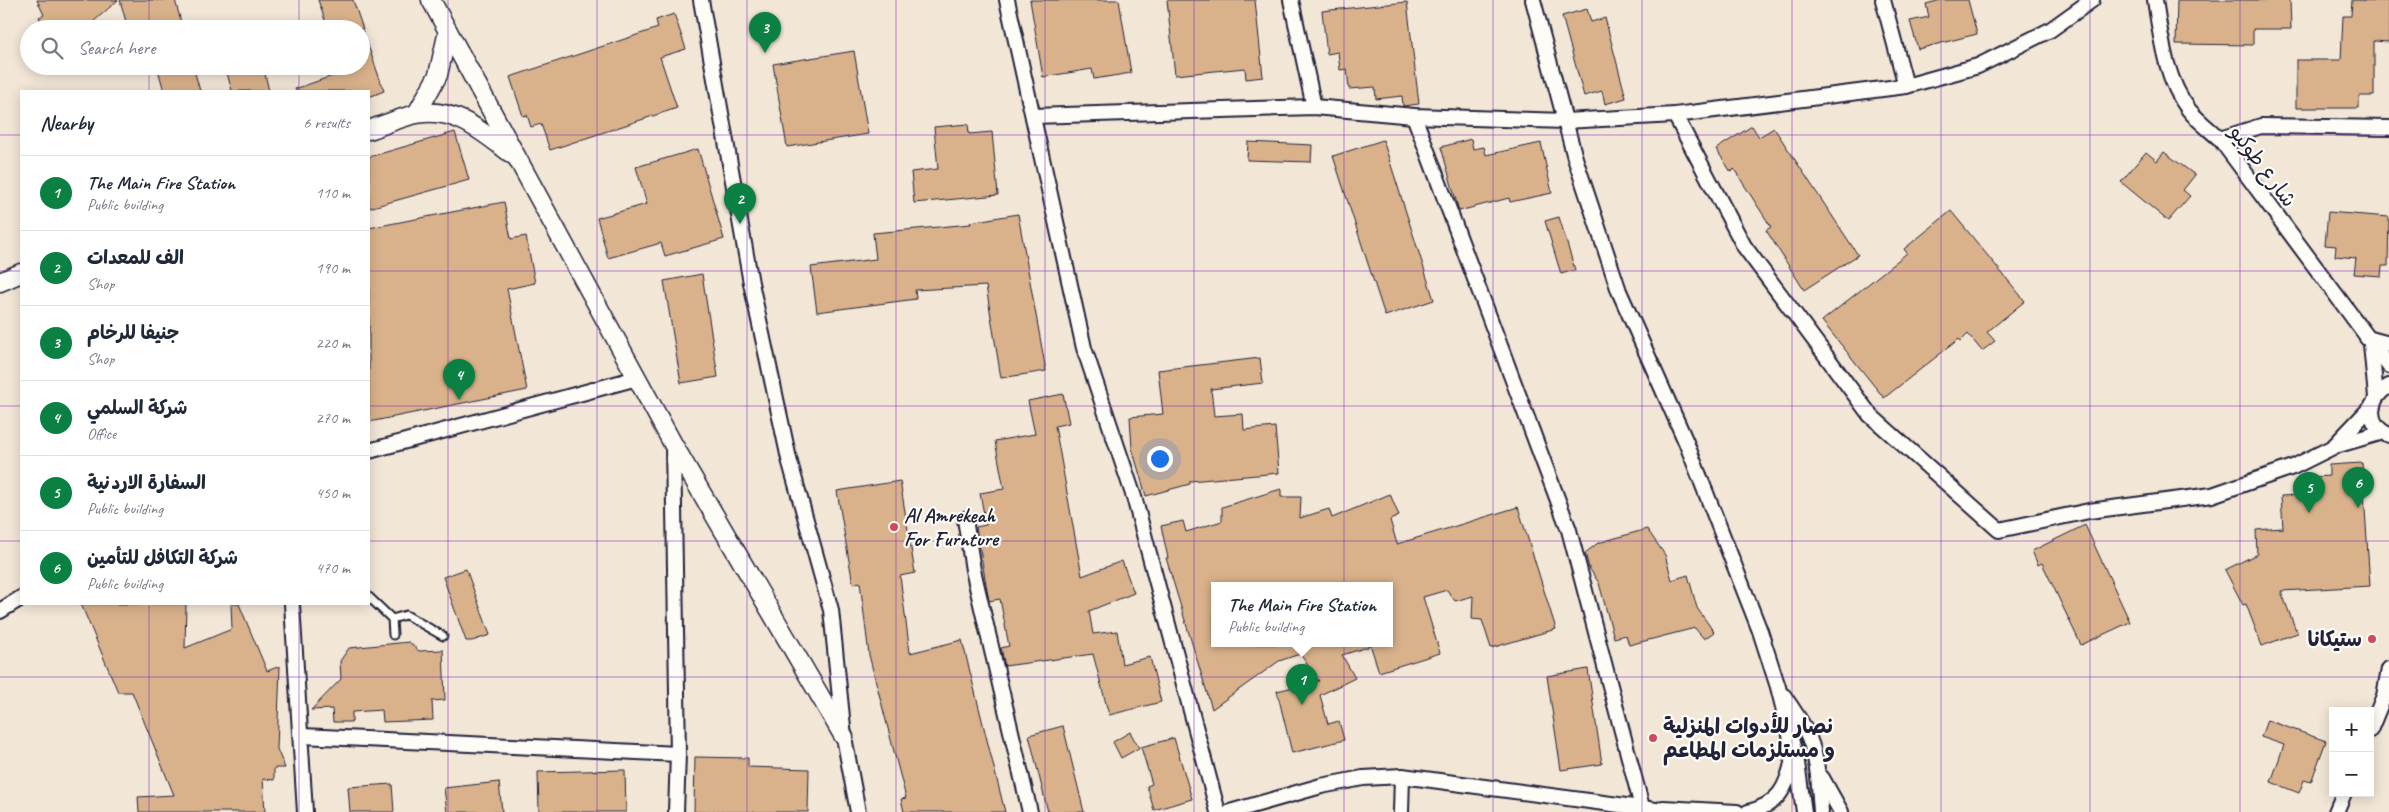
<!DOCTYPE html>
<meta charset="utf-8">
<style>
body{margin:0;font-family:Caveat,"Playpen Sans Arabic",sans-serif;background:#f6f6f7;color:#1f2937}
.controls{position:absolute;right:15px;bottom:15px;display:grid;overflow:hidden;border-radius:0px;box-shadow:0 2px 12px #0003}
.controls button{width:45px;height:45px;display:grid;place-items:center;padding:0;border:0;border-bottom:1px solid #e0e1e3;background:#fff;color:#1f2937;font:25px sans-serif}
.you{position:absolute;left:1159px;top:458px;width:18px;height:18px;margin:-12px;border:4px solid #fff;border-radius:50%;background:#1a73e8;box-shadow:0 0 0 8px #1a73e833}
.badge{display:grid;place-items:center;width:32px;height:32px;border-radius:50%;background:#0b8043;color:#fff;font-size:16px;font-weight:700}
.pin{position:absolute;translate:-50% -41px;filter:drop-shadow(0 1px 2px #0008)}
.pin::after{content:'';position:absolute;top:26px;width:18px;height:15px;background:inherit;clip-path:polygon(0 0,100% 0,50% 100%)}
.popup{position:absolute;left:1211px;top:582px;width:182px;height:65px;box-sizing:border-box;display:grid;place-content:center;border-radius:0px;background:#fff;filter:drop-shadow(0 1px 4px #0005);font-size:16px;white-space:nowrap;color:#747a83}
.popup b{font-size:19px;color:#1f2937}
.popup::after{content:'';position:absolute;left:50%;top:100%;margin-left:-10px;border:10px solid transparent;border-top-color:#fff}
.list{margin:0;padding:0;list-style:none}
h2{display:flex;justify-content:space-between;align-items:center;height:65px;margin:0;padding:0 20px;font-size:21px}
h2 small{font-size:16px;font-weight:400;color:#747a83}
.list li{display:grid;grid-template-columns:32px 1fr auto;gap:15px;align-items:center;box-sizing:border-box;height:75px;padding:0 20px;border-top:1px solid #e0e1e3}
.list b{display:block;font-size:19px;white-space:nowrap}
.list p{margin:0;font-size:16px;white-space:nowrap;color:#747a83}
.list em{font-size:16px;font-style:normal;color:#747a83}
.icon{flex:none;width:28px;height:28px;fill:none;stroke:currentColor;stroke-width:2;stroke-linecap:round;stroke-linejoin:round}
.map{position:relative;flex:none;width:2389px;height:812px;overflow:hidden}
.search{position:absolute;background:#fff;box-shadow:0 2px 12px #0003;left:20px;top:20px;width:350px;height:55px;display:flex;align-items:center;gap:12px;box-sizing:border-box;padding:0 18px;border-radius:28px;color:#747a83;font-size:19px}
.panel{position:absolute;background:#fff;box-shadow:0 2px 12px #0003;left:20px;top:90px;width:350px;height:515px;border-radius:0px}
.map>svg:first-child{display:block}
.building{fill:#d9b28b;stroke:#22223b}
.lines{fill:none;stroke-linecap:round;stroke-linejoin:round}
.service-casing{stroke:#22223b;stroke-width:11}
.minor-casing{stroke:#22223b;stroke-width:18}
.tertiary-casing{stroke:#22223b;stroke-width:21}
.service{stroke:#fdfcf7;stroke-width:7}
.minor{stroke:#fdfcf7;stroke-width:14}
.tertiary{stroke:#fdfcf7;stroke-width:18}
.grid{fill:none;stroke:#7b2cbf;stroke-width:1;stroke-opacity:0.55}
.poi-dot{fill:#d1495b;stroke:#fdfcf7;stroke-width:2}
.labels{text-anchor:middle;stroke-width:4.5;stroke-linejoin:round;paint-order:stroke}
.street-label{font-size:21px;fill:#22223b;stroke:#fdfcf7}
.poi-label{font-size:21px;font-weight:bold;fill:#22223b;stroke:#fdfcf7;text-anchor:start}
</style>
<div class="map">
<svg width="2389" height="812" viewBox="0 0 2389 812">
<rect width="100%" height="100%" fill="#f2e6d7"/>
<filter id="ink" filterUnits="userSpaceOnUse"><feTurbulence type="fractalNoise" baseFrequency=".02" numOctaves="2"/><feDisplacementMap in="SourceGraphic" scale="10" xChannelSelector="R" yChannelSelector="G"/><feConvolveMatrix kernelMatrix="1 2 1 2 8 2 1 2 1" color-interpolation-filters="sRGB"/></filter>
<g filter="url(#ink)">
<g class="building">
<polygon points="37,0 118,0 85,29 44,29 39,17 44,15"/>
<polygon points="120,0 175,0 183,29 128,29"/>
<polygon points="318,0 353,0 363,29 328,29"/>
<polygon points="1030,0 1119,0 1131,73 1094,79 1092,69 1043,77"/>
<polygon points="1167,0 1255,0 1263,77 1246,79 1245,68 1175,75"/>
<polygon points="1941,0 1968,0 1977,34 1918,49 1910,21 1929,17 1926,4"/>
<polygon points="2177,0 2290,0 2291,29 2253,29 2253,45 2176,44"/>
<polygon points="2352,0 2389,1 2389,42 2374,41 2374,96 2359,96 2359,108 2296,108 2296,60 2341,60 2343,16 2351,16"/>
<polygon points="1407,2 1419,104 1403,106 1402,96 1376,99 1375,87 1349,89 1347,69 1340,70 1338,52 1327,54 1322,11"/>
<polygon points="1587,9 1591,22 1605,18 1626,98 1605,104 1602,91 1584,96 1562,16"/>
<polygon points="674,14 686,49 660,57 677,108 550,150 541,124 531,127 527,115 523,116 510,77 658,28 656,20"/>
<polygon points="361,31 363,31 384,91 369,97 369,91 296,91 295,89 341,73 339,66 361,66"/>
<polygon points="854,51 868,134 787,147 773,64"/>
<polygon points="157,66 193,66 200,91 164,91"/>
<polygon points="225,66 263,66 269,91 232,91"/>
<polygon points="968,124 969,134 992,132 998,195 914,203 911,172 938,169 934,127"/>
<polygon points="1752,126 1759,137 1774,128 1858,255 1804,290 1766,230 1771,227 1734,169 1731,172 1716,149"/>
<polygon points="455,132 469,180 369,208 369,157"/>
<polygon points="1471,139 1473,149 1484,147 1486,155 1541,143 1552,193 1510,202 1509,198 1459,211 1441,147"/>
<polygon points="1383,140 1434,300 1385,316 1333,156"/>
<polygon points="1248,142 1312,145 1311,162 1247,160"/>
<polygon points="698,149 724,239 665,256 661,243 608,258 597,218 647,204 636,167"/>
<polygon points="2146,152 2157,161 2164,152 2195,175 2183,190 2190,196 2168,221 2121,182"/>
<polygon points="504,202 511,239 526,236 535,283 507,289 527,390 369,422 369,228"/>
<polygon points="1951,211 2025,301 1987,332 1995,341 1982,351 1968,334 1961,341 1959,339 1884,398 1822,321 1907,253 1904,249"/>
<polygon points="2328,212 2389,217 2388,266 2382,266 2381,276 2354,274 2356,258 2335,256 2336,246 2325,245"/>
<polygon points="1018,214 1046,371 1001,378 986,286 915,290 916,299 817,312 811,267 876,259 873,233 971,224 970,222"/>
<polygon points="1559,217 1575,270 1561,274 1545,221"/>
<polygon points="702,274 718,377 681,383 664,281"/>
<polygon points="1260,358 1263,383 1211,389 1214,416 1243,414 1244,430 1275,427 1279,473 1190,481 1190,484 1146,496 1132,448 1130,417 1163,414 1158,370"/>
<polygon points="1063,394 1069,423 1055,426 1082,576 1122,561 1134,593 1089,611 1093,634 1117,631 1122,664 1150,657 1161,702 1109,715 1093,654 1005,666 1001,648 1009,646 1000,599 989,601 976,527 986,525 980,493 1004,489 995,441 1035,434 1028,401"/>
<polygon points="2362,463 2370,586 2281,591 2297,633 2262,646 2246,604 2243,605 2225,570 2257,554 2256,530 2283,528 2281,496 2315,494 2314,477 2329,476 2329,465"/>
<polygon points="900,481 915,573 900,576 910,653 962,640 1005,812 904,812 901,799 906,798 869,655 860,582 853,584 837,491"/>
<polygon points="1281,489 1281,497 1301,497 1300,518 1329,509 1332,518 1390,494 1399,516 1390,520 1397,544 1518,507 1556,629 1491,648 1482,620 1472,619 1473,596 1455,601 1447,590 1423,597 1440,653 1379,672 1370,644 1390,644 1390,586 1214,586 1214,644 1368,644 1368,647 1342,655 1355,678 1320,695 1328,724 1339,721 1344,740 1292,753 1277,691 1319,681 1300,654 1279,661 1212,709 1166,558 1168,558 1161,526 1183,521 1186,532 1222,521 1222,507"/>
<polygon points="2085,525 2130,622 2081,645 2042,563 2038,565 2032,551"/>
<polygon points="1647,529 1665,555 1672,580 1688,575 1697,608 1714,632 1704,639 1695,628 1629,645 1626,635 1614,638 1599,583 1589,568 1585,553 1598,543"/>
<polygon points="466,569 490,635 472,641 466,641 443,577"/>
<polygon points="81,604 186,604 185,648 232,629 231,604 239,604 267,671 280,666 277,749 285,768 274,768 274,780 263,779 265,812 139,812 138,797 174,795 132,692 118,692"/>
<polygon points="409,642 419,651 443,650 445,700 432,701 433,720 383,722 382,710 352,712 352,722 333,722 332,709 311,710 341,679 340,661 349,648"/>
<polygon points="1588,669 1602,764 1561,770 1547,676"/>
<polygon points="2267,720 2326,741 2311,782 2304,780 2299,793 2271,782 2284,745 2261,737"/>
<polygon points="1063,726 1084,812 1048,812 1029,735"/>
<polygon points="1130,732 1139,748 1121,758 1113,742"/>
<polygon points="1174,738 1192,799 1154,810 1147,786 1152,784 1141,747"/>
<polygon points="695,757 748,758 748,767 809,769 808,812 694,812"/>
<polygon points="625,770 626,812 539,812 538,772"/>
<polygon points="499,782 502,812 447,812 444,788"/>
<polygon points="392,784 394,812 350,812 348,787"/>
</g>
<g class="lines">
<g class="service-casing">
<g id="service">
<polyline points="369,597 392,619 393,635"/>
<polyline points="392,619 406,615 443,636"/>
</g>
</g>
<g class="minor-casing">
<g id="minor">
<polyline points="701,0 751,283 789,459 831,610 844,737 858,812"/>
<polyline points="1007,0 1084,348 1134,497 1218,812"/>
<polyline points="1291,0 1314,107"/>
<polyline points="1533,0 1575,158 1619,291 1686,442 1760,631 1778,687 1797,763 1804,812"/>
<polyline points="1883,0 1906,86"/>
<path d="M2155 0C2161 37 2165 79 2189 110 2197 120 2210 130 2220 139L2389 366"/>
<polyline points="1675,115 1744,246 1870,415 1999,530 2089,511 2212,495 2293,467 2335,446 2383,432"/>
<polyline points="1033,116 1314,107 1414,116 1565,121 1675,115 1906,86 1978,66 2050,30 2092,0"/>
<polyline points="1414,116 1569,530 1642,807"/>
<polyline points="2220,139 2261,126 2389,128"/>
<polyline points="2367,338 2389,344"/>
<polyline points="2371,344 2376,397"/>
<path d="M2389 386C2368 398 2365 425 2389 435"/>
<polyline points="673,445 678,754 676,812"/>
<polyline points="2335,445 2373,405"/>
<polyline points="369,451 637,378"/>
<polyline points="965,519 973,570 1030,812"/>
<polyline points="292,604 305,812"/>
<polyline points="0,611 21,598"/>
<path d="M1784 696C1791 707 1799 718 1805 729 1818 754 1819 784 1821 812"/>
<polyline points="2370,730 2384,696 2389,669"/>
<polyline points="302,736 678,754"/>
<polyline points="1822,778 1841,812"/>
<polyline points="1663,808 1737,812"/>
<polyline points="1230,812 1321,786 1363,778 1402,776 1671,812"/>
<polyline points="1401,812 1402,776"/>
<path d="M1748 812C1778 805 1787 788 1793 759"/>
<polyline points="2336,812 2344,793"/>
</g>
</g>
<g class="tertiary-casing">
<g id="tertiary">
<polyline points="431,0 673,444 844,737"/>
<polyline points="417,113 438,75 448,31"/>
<path d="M369 130C384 125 401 117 417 114 455 106 485 134 513 155"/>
<polyline points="0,282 21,273"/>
</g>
</g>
<use href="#service" class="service"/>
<use href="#minor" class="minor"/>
<use href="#tertiary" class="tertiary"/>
</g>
</g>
<path class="grid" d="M149 0V29M299 0V29M448 0V812M597 0V812M747 0V812M896 0V812M1045 0V812M1194 0V812M1344 0V812M1493 0V812M1642 0V812M1792 0V812M1941 0V812M2090 0V812M2240 0V812M149 66V91M299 66V91M0 135H21M369 135H2389M0 271H21M369 271H2389M0 406H21M369 406H2389M0 541H21M369 541H2389M149 604V812M299 604V812M0 677H2389"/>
<g class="poi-dot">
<circle cx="894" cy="527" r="5"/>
<circle cx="2372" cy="639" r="5"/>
<circle cx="1653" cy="738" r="5"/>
</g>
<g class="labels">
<g class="street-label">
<text transform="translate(2263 166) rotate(53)" y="7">شارع طوكيو</text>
</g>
<g class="poi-label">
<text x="904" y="522">Al Amrekeah<tspan x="904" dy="24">For Furnture</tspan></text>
<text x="2362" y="646" text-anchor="end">ستيكانا</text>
<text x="1663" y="733">نصار للأدوات المنزلية<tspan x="1663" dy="24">و مستلزمات المطاعم</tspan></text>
</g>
</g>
</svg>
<div class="controls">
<button>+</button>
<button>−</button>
</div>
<div class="you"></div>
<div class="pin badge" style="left:1302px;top:705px">1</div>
<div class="popup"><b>The Main Fire Station</b>Public building</div>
<div class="pin badge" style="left:740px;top:224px">2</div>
<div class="pin badge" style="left:765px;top:53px">3</div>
<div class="pin badge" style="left:459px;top:400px">4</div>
<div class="pin badge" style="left:2309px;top:513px">5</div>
<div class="pin badge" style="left:2358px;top:508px">6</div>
<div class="search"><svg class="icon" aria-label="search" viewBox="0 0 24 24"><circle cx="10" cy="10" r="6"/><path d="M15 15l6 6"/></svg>Search here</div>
<section class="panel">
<h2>Nearby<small>6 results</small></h2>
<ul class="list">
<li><span class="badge">1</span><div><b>The Main Fire Station</b><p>Public building</p></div><em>110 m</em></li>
<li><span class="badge">2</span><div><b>الف للمعدات</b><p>Shop</p></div><em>190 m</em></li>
<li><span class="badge">3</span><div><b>جنيفا للرخام</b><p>Shop</p></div><em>220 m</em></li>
<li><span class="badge">4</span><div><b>شركة السلمي</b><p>Office</p></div><em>270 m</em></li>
<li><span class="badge">5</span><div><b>السفارة الاردنية</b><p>Public building</p></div><em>450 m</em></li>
<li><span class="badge">6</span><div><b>شركة التكافل للتأمين</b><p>Public building</p></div><em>470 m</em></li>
</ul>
</section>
</div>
